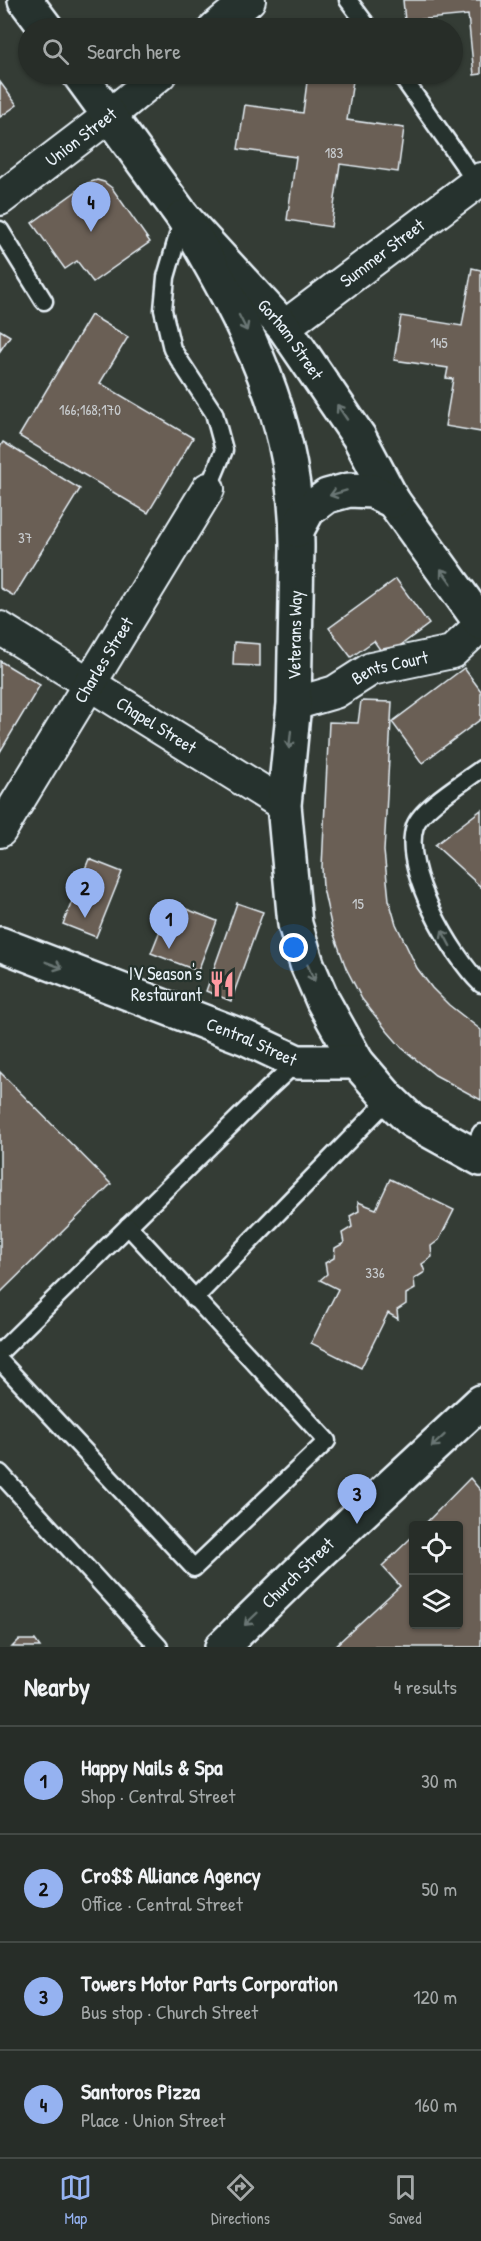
<!DOCTYPE html>
<meta charset="utf-8">
<style>
body{margin:0;font-family:"Patrick Hand",sans-serif;background:#333934;color:#f1f3f6}
.controls{position:absolute;right:18px;bottom:18px;display:grid;overflow:hidden;border-radius:6px;box-shadow:0 2px 4px #0004}
.controls button{width:54px;height:54px;display:grid;place-items:center;padding:0;border:0;border-bottom:2px solid #434945;background:#272d28;color:#f1f3f6;font:30px sans-serif}
.you{position:absolute;left:294px;top:948px;width:21px;height:21px;margin:-15px;border:4px solid #fff;border-radius:50%;background:#1a73e8;box-shadow:0 0 0 9px #1a73e833}
.badge{display:grid;place-items:center;width:39px;height:39px;border-radius:50%;background:#95b2f1;color:#111;font-size:20px;font-weight:700}
.pin{position:absolute;translate:-50% -50px;filter:drop-shadow(0 2px 3px #0008)}
.pin::after{content:'';position:absolute;top:32px;width:21px;height:18px;background:inherit;clip-path:polygon(0 0,100% 0,50% 100%)}
.list{margin:0;padding:0;list-style:none}
h2{display:flex;justify-content:space-between;align-items:center;height:78px;margin:0;padding:0 24px;font-size:26px}
h2 small{font-size:20px;font-weight:400;color:#a4a8a8}
.list li{display:grid;grid-template-columns:39px 1fr auto;gap:18px;align-items:center;box-sizing:border-box;height:108px;padding:0 24px;border-top:2px solid #434945}
.list b{display:block;font-size:22px;white-space:nowrap}
.list p{margin:0;font-size:20px;white-space:nowrap;color:#a4a8a8}
.list em{font-size:20px;font-style:normal;color:#a4a8a8}
.icon{flex:none;width:33px;height:33px;fill:none;stroke:currentColor;stroke-width:2;stroke-linecap:round;stroke-linejoin:round}
.map{position:relative;flex:none;width:481px;height:1647px;overflow:hidden}
.search{position:absolute;background:#272d28;box-shadow:0 2px 4px #0004;left:18px;right:18px;top:18px;height:66px;display:flex;align-items:center;gap:15px;box-sizing:border-box;padding:0 21px;border-radius:33px;color:#a4a8a8;font-size:22px}
.sheet{height:510px;background:#272d28}
nav{display:flex;justify-content:space-around;align-items:center;box-sizing:border-box;height:84px;border-top:2px solid #434945;background:#272d28;font-size:16px;color:#a4a8a8}
nav a{display:grid;justify-items:center;gap:3px}
nav .on{color:#95b2f1}
.map>svg:first-child{display:block}
.building{fill:#6a5f55;stroke:#e8f1f8;stroke-width:1.5}
.lines{fill:none;stroke-linecap:round;stroke-linejoin:round}
.lane-casing{stroke:#e8f1f8;stroke-width:21}
.street-casing{stroke:#e8f1f8;stroke-width:36}
.secondary-casing{stroke:#e8f1f8;stroke-width:38}
.lane{stroke:#26332d;stroke-width:16}
.street{stroke:#26332d;stroke-width:32}
.secondary{stroke:#26332d;stroke-width:33}
.oneway{stroke:#6a7674}
.labels{text-anchor:middle;stroke-width:4.5;stroke-linejoin:round;paint-order:stroke}
.number-label{font-size:15px;fill:#c8cccf}
.street-label{font-size:18px;fill:#e8f1f8;stroke:#26332d}
.poi-label{font-size:18px;fill:#e8f1f8;stroke:#26332d;text-anchor:end}
</style>
<div class="map">
<svg width="481" height="1647" viewBox="0 0 481 1647">
<rect width="100%" height="100%" fill="#343c35"/>
<filter id="ink" filterUnits="userSpaceOnUse"><feTurbulence type="fractalNoise" baseFrequency=".0167" numOctaves="2"/><feDisplacementMap in="SourceGraphic" scale="12" xChannelSelector="R" yChannelSelector="G"/><feConvolveMatrix kernelMatrix="1 2 1 2 8 2 1 2 1" color-interpolation-filters="sRGB"/></filter>
<g filter="url(#ink)">
<g class="building">
<polygon points="403,0 481,0 481,74 474,75 468,15 405,21"/>
<polygon points="308,74 354,74 347,120 404,128 398,172 340,164 331,227 287,220 296,157 238,149 245,105 303,113"/>
<polygon points="0,82 17,105 0,117"/>
<polygon points="97,180 104,182 112,188 150,242 93,282 77,261 65,269 32,223 88,183"/>
<polygon points="472,268 481,270 481,432 445,426 453,379 446,378 448,368 394,360 401,316 462,326"/>
<polygon points="91,315 128,337 100,383 193,438 148,513 19,436"/>
<polygon points="0,330 10,336 0,351"/>
<polygon points="3,442 80,489 14,596 0,588 0,447"/>
<polygon points="396,579 429,624 385,657 374,641 351,657 329,628"/>
<polygon points="234,642 260,644 260,666 233,665"/>
<polygon points="0,661 40,685 0,752"/>
<polygon points="464,668 481,691 481,719 422,763 392,722"/>
<polygon points="361,701 392,702 384,851 389,900 396,924 417,968 432,988 449,1005 481,1030 481,1100 435,1075 402,1048 388,1032 362,999 346,968 332,929 323,888 322,867 329,722 358,723"/>
<polygon points="481,810 481,887 435,845"/>
<polygon points="89,859 122,872 96,937 63,924"/>
<polygon points="171,903 217,921 198,971 151,953"/>
<polygon points="237,903 263,912 231,1001 206,991"/>
<polygon points="0,1072 111,1184 0,1293"/>
<polygon points="390,1179 454,1210 439,1240 431,1246 432,1257 422,1264 425,1272 414,1279 415,1289 406,1294 406,1304 397,1310 398,1319 388,1313 361,1368 311,1343 338,1289 320,1280 327,1274 325,1263 334,1258 335,1248 344,1243 342,1233 352,1227 350,1216 359,1211 358,1202 376,1209"/>
<polygon points="470,1478 481,1491 481,1647 334,1647 400,1586 382,1566 414,1535 414,1624 458,1624 458,1526 423,1526"/>
<polygon points="19,1640 35,1640 40,1647 12,1647"/>
</g>
<g class="lines">
<g class="lane-casing">
<g id="lane">
<polyline points="348,0 369,28"/>
<polyline points="400,74 480,188"/>
<polyline points="183,218 166,277 163,310 172,349 214,413 224,450 208,489"/>
<polyline points="0,230 44,301"/>
<path d="M481 769C464 782 422 807 415 826 401 869 452 956 481 984"/>
<polyline points="471,1154 481,1133"/>
<polyline points="194,1299 389,1099"/>
<polyline points="0,1352 268,1089 297,1062"/>
<polyline points="0,1361 194,1568 327,1441 128,1226"/>
<polyline points="0,1473 159,1647"/>
</g>
</g>
<g class="street-casing">
<g id="street">
<polyline points="215,28 249,0"/>
<path id="s1" d="M0 199 110 115 160 74"/>
<path id="s2" d="M284 327 481 179"/>
<path id="s3" d="M0 628 284 805"/>
<path id="s4" d="M294 704 335 692 371 669 452 652 481 625"/>
<path id="s5" d="M0 831 208 489"/>
</g>
</g>
<g class="secondary-casing">
<g id="secondary">
<polyline points="25,0 46,28"/>
<path id="s6" d="M79 74 183 217 284 327 359 437 393 501 481 623"/>
<path d="M183 217C246 323 298 421 297 548L294 704 284 805 295 924 307 964 323 1001 357 1062 389 1099 412 1121 481 1159"/>
<polyline points="297,530 308,510 327,496 349,490 372,491 393,501"/>
<path id="s7" d="M0 944 246 1038 297 1062H357"/>
<path id="s8" d="M222 1647 310 1561 481 1402"/>
</g>
</g>
<use href="#lane" class="lane"/>
<use href="#street" class="street"/>
<use href="#secondary" class="secondary"/>
</g>
<defs><path id="oneway-shaft" d="M-6 0H5M1.5-3L5.5 0L1.5 3" fill="none" stroke-width="1.6" stroke-linecap="round" stroke-linejoin="round" transform="scale(1.5)"/></defs>
<g class="oneway">
<use href="#oneway-shaft" transform="translate(243 323) rotate(63)"/>
<use href="#oneway-shaft" transform="translate(342 412) rotate(-124)"/>
<use href="#oneway-shaft" transform="translate(338 493) rotate(163)"/>
<use href="#oneway-shaft" transform="translate(446 576) rotate(-126)"/>
<use href="#oneway-shaft" transform="translate(290 740) rotate(96)"/>
<use href="#oneway-shaft" transform="translate(446 938) rotate(-118)"/>
<use href="#oneway-shaft" transform="translate(54 965) rotate(21)"/>
<use href="#oneway-shaft" transform="translate(311 973) rotate(67)"/>
<use href="#oneway-shaft" transform="translate(438 1441) rotate(137)"/>
<use href="#oneway-shaft" transform="translate(251 1619) rotate(136)"/>
</g>
</g>
<defs>
<g id="restaurant-bare" transform="scale(2.07)"><path d="M-5-6h1v4h1v-4h1v4h1v-4h1v5L-1.5 .5V6h-2V.5L-5-1ZM5-6V6H3V1.5H1.5Q1.5-4 5-6Z" fill="#ff9aa2" stroke="#26332d" stroke-width="2.5" paint-order="stroke"/></g>
</defs>
<g fill-rule="evenodd">
<use href="#restaurant-bare" x="222" y="984"/>
</g>
<g class="labels">
<g class="number-label">
<text x="334" y="158">183</text>
<text x="439" y="348">145</text>
<text x="90" y="415">166;168;170</text>
<text x="25" y="543">37</text>
<text x="358" y="909">15</text>
<text x="375" y="1278">336</text>
</g>
<g class="street-label">
<text dy="6" stroke="none"><textPath href="#s1" startOffset="102">Union Street</textPath></text>
<text dy="6" stroke="none"><textPath href="#s2" startOffset="123">Summer Street</textPath></text>
<text dy="6" stroke="none"><textPath href="#s6" startOffset="340">Gorham Street</textPath></text>
<text transform="translate(295 635) rotate(-89)" y="6">Veterans Way</text>
<text dy="6" stroke="none"><textPath href="#s5" startOffset="200">Charles Street</textPath></text>
<text dy="6" stroke="none"><textPath href="#s4" startOffset="104">Bents Court</textPath></text>
<text dy="6" stroke="none"><textPath href="#s3" startOffset="184">Chapel Street</textPath></text>
<text dy="6" stroke="none"><textPath href="#s7" startOffset="270">Central Street</textPath></text>
<text dy="6" stroke="none"><textPath href="#s8" startOffset="106">Church Street</textPath></text>
</g>
<g class="poi-label">
<text x="202" y="980">IV Season's<tspan x="202" dy="21">Restaurant</tspan></text>
</g>
</g>
</svg>
<div class="controls">
<button><svg class="icon" aria-label="locate" viewBox="0 0 24 24"><circle cx="12" cy="12" r="6"/><path d="M12 2v4M12 18v4M2 12h4M18 12h4"/></svg></button>
<button><svg class="icon" aria-label="layers" viewBox="0 0 24 24"><path d="M12 4l9 5-9 5-9-5zM3 14l9 5 9-5"/></svg></button>
</div>
<div class="you"></div>
<div class="pin badge" style="left:169px;top:949px">1</div>
<div class="pin badge" style="left:85px;top:918px">2</div>
<div class="pin badge" style="left:357px;top:1524px">3</div>
<div class="pin badge" style="left:91px;top:232px">4</div>
<div class="search"><svg class="icon" aria-label="search" viewBox="0 0 24 24"><circle cx="10" cy="10" r="6"/><path d="M15 15l6 6"/></svg>Search here</div>
</div>
<section class="sheet">
<h2>Nearby<small>4 results</small></h2>
<ul class="list">
<li><span class="badge">1</span><div><b>Happy Nails &amp; Spa</b><p>Shop · Central Street</p></div><em>30 m</em></li>
<li><span class="badge">2</span><div><b>Cro$$ Alliance Agency</b><p>Office · Central Street</p></div><em>50 m</em></li>
<li><span class="badge">3</span><div><b>Towers Motor Parts Corporation</b><p>Bus stop · Church Street</p></div><em>120 m</em></li>
<li><span class="badge">4</span><div><b>Santoros Pizza</b><p>Place · Union Street</p></div><em>160 m</em></li>
</ul>
</section>
<nav>
<a class="on"><svg class="icon" aria-label="map" viewBox="0 0 24 24"><path d="M3 6l6-2 6 2 6-2v14l-6 2-6-2-6 2zM9 4v14M15 6v14"/></svg>Map</a>
<a><svg class="icon" aria-label="directions" viewBox="0 0 24 24"><path d="M12 3l9 9-9 9-9-9zM9 14v-3h6M13 9l2 2-2 2"/></svg>Directions</a>
<a><svg class="icon" aria-label="saved" viewBox="0 0 24 24"><path d="M7 4h10v16l-5-4-5 4z"/></svg>Saved</a>
</nav>
